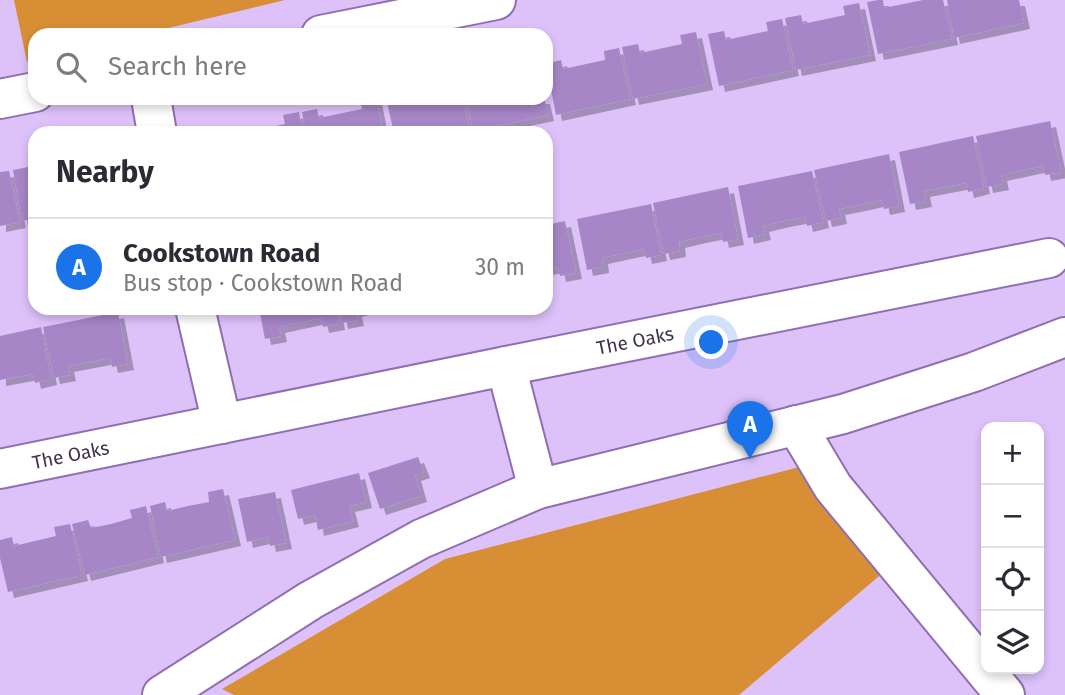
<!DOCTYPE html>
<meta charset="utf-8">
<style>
body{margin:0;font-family:"Fira Sans",sans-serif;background:#f7f7f7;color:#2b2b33}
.controls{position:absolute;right:21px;bottom:21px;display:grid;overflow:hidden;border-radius:14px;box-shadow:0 4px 10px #0003}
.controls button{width:63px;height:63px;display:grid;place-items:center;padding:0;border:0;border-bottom:2px solid #e1e1e2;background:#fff;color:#2b2b33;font:35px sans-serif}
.you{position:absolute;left:712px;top:343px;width:24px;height:24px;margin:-18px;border:5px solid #fff;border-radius:50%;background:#1a73e8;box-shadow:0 0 0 10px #1a73e833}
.badge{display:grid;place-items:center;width:46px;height:46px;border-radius:50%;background:#1a73e8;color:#fff;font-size:23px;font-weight:700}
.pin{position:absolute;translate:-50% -58px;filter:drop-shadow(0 2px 4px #0008)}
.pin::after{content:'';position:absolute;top:37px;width:24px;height:21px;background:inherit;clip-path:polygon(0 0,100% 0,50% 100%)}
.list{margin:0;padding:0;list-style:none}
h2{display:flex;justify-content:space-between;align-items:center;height:91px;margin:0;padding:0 28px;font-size:30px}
h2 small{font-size:23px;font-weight:400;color:#7c7c81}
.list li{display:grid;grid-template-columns:46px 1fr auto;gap:21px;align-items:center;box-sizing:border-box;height:98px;padding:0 28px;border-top:2px solid #e1e1e2}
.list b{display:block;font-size:26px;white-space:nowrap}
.list p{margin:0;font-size:23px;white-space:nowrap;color:#7c7c81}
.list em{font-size:23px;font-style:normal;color:#7c7c81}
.icon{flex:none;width:38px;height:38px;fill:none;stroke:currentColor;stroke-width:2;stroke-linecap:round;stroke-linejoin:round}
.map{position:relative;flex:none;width:1065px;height:695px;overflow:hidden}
.search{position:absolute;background:#fff;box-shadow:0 4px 10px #0003;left:28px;top:28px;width:525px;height:77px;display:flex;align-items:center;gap:18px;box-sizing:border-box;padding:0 24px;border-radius:21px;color:#7c7c81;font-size:26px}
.panel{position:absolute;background:#fff;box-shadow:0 4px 10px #0003;left:28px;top:126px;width:525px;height:189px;border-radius:21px}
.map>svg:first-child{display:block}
.green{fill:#d88e35}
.building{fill:#a786c7;filter:url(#shadow)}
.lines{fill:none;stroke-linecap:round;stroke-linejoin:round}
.minor-casing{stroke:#8f6faf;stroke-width:42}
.minor{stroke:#fff;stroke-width:38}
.labels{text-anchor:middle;stroke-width:7;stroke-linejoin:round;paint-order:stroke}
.street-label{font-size:19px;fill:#3f314d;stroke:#e7d3fd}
</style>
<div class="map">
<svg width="1065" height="695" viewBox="0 0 1065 695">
<defs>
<filter id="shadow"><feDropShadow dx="6" dy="6" stdDeviation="0" flood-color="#0004"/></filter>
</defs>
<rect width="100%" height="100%" fill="#ddc2fa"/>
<g class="green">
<polygon points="14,0 285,0 139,35 35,35 35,60 27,62"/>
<polygon points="826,460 911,549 739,695 234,695 222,689 445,559"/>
</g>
<g class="building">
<polygon points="878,0 883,0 884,8 923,0 943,0 952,39 878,54 867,2"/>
<polygon points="947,0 1019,0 1024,23 954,38"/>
<polygon points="859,3 870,55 796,70 785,18 801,15 803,24 845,15 843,6"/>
<polygon points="782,19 793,70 719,86 708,34 724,31 726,40 768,31 766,22"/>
<polygon points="696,32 707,84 633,99 622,47 638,44 640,53 682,44 680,35"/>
<polygon points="619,48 630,99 556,115 546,64 561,60 563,69 605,60 604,51"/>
<polygon points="376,98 383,133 306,133 302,112 317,109 319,118 362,109 360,101"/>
<polygon points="386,98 403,98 403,101 416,98 463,98 470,131 461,133 394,133"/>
<polygon points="467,98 544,98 548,115 473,131"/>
<polygon points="299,112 303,133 248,133 248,132 285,124 283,115"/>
<polygon points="1050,121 1061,172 1045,175 1043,166 1001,175 1003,184 987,187 976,136"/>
<polygon points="973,136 984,188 968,192 966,183 924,191 926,201 910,204 899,152"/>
<polygon points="889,154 899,206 884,209 882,200 860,205 839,209 841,218 826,221 814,170"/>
<polygon points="28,167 30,176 35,175 35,219 22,221 13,170"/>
<polygon points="9,171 20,222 0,226 0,172"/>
<polygon points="812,171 823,222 807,226 805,217 784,221 763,226 765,234 748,238 738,186"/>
<polygon points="728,187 738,239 723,242 721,233 700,237 679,242 680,251 664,254 653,203"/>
<polygon points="651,204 661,255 646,258 644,249 602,258 603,267 587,270 577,219"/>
<polygon points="565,221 576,273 560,276 558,267 546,269 546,225"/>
<polygon points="259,308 336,308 339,324 323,327 321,318 279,327 281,336 265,339"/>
<polygon points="339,308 363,308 363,309 356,311 358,320 342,323"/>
<polygon points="118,312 128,364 112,367 110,358 68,366 70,375 54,378 43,327"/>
<polygon points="41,327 51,379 35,383 33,374 0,380 0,336"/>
<polygon points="418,457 424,472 415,475 421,496 380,509 368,473"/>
<polygon points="359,473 366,502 349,506 353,521 318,530 315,515 298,519 291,490"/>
<polygon points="223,489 235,540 161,557 150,506 165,502 167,511 188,506 209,502 208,492"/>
<polygon points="275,492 286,543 270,546 268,537 247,542 238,499"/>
<polygon points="146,506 158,557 85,575 72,524 88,520 91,528 111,524 132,518 130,510"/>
<polygon points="70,524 82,575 8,592 0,558 0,540 12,537 14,546 56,536 54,527"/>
</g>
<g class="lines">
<g class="minor-casing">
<g id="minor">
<polyline points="321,35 496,0"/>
<polyline points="151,98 157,133"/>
<polyline points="0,99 35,92"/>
<polyline points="195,308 222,424"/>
<polyline points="506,366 538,489"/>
<polyline points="796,425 833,487 1005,695"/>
<path id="s1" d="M0 469 506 366 1049 258"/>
<polyline points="162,695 311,600 421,539 538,489 843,414 974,372 1065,337"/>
</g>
</g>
<use href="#minor" class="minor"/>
</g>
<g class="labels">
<g class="street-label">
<text dy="7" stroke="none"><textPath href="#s1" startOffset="648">The Oaks</textPath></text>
<text dy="7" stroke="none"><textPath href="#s1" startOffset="72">The Oaks</textPath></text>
</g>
</g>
</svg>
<div class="controls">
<button>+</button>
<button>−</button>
<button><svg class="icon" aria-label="locate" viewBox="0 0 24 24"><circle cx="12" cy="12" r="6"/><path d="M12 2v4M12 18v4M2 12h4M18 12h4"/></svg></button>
<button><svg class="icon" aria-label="layers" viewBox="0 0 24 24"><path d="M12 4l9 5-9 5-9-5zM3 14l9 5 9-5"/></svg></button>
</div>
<div class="you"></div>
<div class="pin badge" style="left:750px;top:459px">A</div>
<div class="search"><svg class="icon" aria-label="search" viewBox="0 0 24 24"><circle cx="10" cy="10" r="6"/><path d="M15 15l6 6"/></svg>Search here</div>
<section class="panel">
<h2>Nearby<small></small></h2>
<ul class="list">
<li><span class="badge">A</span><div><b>Cookstown Road</b><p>Bus stop · Cookstown Road</p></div><em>30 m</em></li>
</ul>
</section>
</div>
